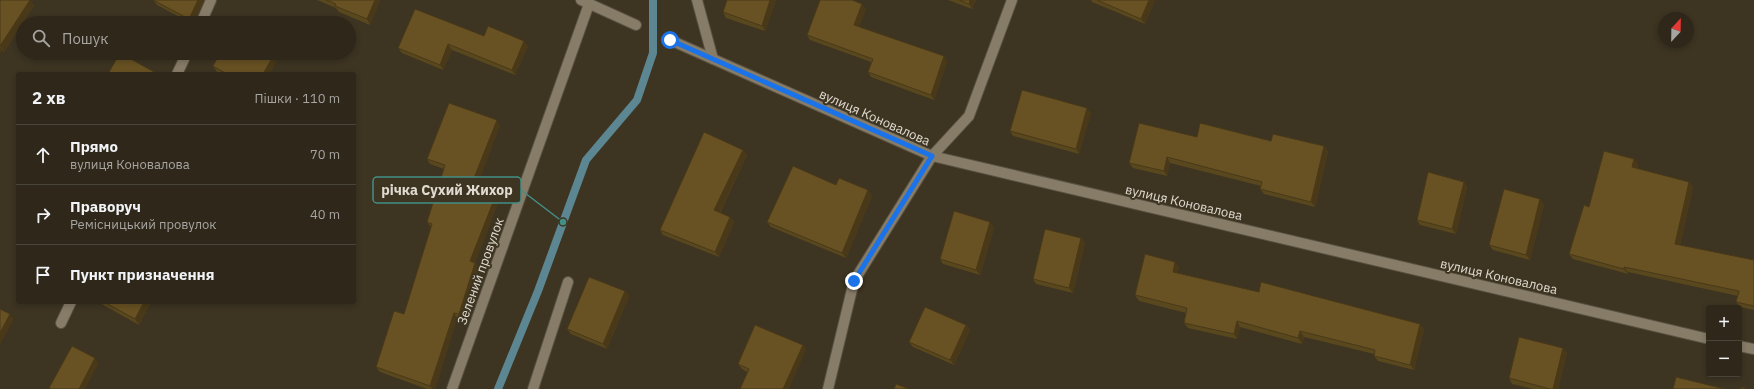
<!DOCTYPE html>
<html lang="uk">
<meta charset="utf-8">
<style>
body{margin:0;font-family:"IBM Plex Sans",sans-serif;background:#3a3327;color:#f1f3f6}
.controls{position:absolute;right:12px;bottom:12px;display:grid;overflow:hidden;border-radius:4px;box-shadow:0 2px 6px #0003}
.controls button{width:36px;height:36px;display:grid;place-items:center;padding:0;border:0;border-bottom:1px solid #494439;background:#2e271a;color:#f1f3f6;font:20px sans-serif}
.compass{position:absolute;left:1658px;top:12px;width:36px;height:36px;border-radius:50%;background:#2e271a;box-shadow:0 2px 6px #0003;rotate:22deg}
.stop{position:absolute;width:12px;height:12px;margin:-9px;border:3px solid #1a73e8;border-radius:50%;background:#fff}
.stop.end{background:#1a73e8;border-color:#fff;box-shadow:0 1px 4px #0008}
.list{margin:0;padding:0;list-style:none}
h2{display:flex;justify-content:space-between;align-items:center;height:52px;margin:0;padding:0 16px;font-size:17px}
h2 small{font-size:13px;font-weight:400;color:#a7a5a2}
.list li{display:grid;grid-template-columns:26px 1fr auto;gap:12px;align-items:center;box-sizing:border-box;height:60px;padding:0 16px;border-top:1px solid #494439}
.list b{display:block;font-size:15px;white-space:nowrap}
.list p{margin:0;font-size:13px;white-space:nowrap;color:#a7a5a2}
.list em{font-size:13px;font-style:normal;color:#a7a5a2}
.icon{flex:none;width:22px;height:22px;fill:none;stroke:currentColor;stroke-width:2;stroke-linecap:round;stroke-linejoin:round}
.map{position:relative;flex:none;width:1754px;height:389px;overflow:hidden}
.search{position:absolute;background:#2e271a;box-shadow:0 2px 6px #0003;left:16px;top:16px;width:340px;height:44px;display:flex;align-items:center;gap:10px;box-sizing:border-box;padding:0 14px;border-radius:22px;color:#a7a5a2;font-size:15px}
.panel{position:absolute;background:#2e271a;box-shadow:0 2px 6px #0003;left:16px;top:72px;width:340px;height:232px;border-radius:4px}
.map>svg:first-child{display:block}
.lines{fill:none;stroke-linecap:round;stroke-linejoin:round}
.stream{stroke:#5c8691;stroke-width:8}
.street-casing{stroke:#595141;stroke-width:12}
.street{stroke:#877c68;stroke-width:10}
.wall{fill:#59471e}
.shaded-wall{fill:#493918}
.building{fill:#685223;stroke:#493918}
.route{stroke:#1a73e8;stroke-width:5}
.labels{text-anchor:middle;stroke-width:4;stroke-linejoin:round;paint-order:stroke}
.street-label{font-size:13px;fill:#e0dbd0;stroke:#3d3422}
.leader{fill:none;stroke:#438f86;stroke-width:1.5}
.callout-dot{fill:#438f86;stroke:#3d3422;stroke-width:1.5}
.callout{fill:#3d3422;stroke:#438f86;stroke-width:1.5}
.callout-label{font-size:14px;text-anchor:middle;font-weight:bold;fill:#e0dbd0}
</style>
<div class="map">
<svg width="1754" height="389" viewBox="0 0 1754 389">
<rect width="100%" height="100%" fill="#3d3422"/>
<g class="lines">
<polyline class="stream" points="498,389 538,291 586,160 637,100 653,53 653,0"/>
<g class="street-casing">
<g id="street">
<polyline points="581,0 636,25"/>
<polyline points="697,0 713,59"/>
<polyline points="201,23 211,0"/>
<polyline points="670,40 932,156 1709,339"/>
<polyline points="177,74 187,53"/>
<polyline points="61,323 71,302"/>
<polyline points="1739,346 1754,349"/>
<polyline points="452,389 589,4"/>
<polyline points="533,389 568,282"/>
<polyline points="828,389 854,281 932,156 969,116 1012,0"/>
</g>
</g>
<use href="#street" class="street"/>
</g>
<g class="wall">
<polygon points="0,0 34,5 4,52 2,50 0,53"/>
<polygon points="153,0 204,0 193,23 191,23 157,5"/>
<polygon points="317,0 380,0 370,25 339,12 336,8"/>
<polygon points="776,0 765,31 726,18 723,12"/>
<polygon points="948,0 976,0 972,9"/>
<polygon points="1091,0 1155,0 1145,24 1092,2"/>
<polygon points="866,9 859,27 947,62 934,100 871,77 868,72 871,62 810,40 807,35"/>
<polygon points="484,36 528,46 515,75 452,50 443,70 402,53 398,48"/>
<polygon points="213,66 270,74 221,74 217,72"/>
<polygon points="1091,113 1079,154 1013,136 1010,131"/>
<polygon points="500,125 479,180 499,187 502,192 475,263 479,268 462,320 457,318 435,389 427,389 380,372 376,367 404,314 431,227 427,222 444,169 430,164 427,159"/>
<polygon points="1197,137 1271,141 1324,146 1328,152 1315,207 1264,194 1260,189 1261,186 1170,163 1167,176 1133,168 1129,163"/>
<polygon points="743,150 747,155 720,213 730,217 734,222 719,257 663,235 660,230"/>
<polygon points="1634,159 1638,165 1637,169 1689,182 1693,187 1680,245 1754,260 1754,310 1740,307 1736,302 1738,296 1628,272 1628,274 1573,259 1569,254"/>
<polygon points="1464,182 1467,187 1456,234 1420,225 1417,220"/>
<polygon points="836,185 868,190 872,196 846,258 771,227 767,222"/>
<polygon points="1544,204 1530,260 1493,250 1489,245"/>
<polygon points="990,222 994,228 980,275 943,264 940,259"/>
<polygon points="1081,238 1085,243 1073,293 1036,284 1033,279"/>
<polygon points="1175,262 1179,267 1177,273 1259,292 1424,329 1414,370 1378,361 1374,356 1374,354 1304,337 1302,344 1240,327 1237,339 1188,328 1184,323 1186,313 1139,301 1135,295"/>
<polygon points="625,291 629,296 607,349 571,334 567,329"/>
<polygon points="98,302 151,302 139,325"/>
<polygon points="966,325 970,330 954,365 913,347 909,342"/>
<polygon points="803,345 806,350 747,372 742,369 738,364"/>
<polygon points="1563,348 1567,353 1558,389 1533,389 1512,384 1509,378"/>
</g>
<g class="shaded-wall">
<polygon points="30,0 34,5 4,52 0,46"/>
<polygon points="198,0 204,0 193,23 192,23 189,19"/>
<polygon points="375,0 380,0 370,25 367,19"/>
<polygon points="770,0 776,0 765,31 762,26"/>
<polygon points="970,0 976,0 972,9 969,4"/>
<polygon points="1149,0 1155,0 1145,24 1141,19"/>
<polygon points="862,4 866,9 858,30 854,25"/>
<polygon points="524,41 528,46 515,75 512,70"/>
<polygon points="448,44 452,50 443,70 440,65"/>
<polygon points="0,47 2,50 0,53"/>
<polygon points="275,53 281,53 270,74 263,74"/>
<polygon points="944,56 947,62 934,100 931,95"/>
<polygon points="1087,108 1091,113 1079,154 1076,149"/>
<polygon points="497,120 500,125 478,184 474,178"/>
<polygon points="1324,146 1328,152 1315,207 1311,202"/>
<polygon points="743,150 747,155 718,216 714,210"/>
<polygon points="1167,157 1170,163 1167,176 1164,171"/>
<polygon points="1634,159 1638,165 1636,173 1632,167"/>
<polygon points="1464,182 1467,187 1456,234 1452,229"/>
<polygon points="1689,182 1693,187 1679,249 1675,244"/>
<polygon points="499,187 502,192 475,263 479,268 462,320 459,314 470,261"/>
<polygon points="868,190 872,196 846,258 842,253"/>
<polygon points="1540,199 1544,204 1530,260 1526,255"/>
<polygon points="730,217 734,222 719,257 715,252"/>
<polygon points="990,222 994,228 980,275 976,270"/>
<polygon points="1081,238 1085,243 1073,293 1069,288"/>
<polygon points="1175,262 1179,267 1176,277 1173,272"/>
<polygon points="1624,267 1628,272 1628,274 1624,269"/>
<polygon points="625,291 629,296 607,349 603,344"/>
<polygon points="144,302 151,302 139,325 135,319"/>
<polygon points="454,313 457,318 435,389 432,389 430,386"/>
<polygon points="10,314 14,319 0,345 0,333"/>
<polygon points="1237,321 1240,327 1237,339 1234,334"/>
<polygon points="1420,324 1424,329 1414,370 1410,365"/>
<polygon points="966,325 970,330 954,365 950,360"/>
<polygon points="1300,331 1304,337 1302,344 1298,338"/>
<polygon points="803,345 806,350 789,389 783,389"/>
<polygon points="1563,348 1567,353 1558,389 1553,389"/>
<polygon points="95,358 99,363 85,389 79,389"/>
</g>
<g class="building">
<polygon points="0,0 30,0 0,46"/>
<polygon points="153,0 198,0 189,19"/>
<polygon points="326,0 375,0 367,19 335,6 336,4"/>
<polygon points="727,0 770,0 762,26 723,12"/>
<polygon points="820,0 852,0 862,4 854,25 944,56 931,95 868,72 873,59 807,35"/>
<polygon points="959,0 970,0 969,4"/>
<polygon points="1097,0 1149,0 1141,19"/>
<polygon points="415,9 484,36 488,26 524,41 512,70 448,44 440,65 398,48"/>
<polygon points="120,53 156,73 156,74 108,74"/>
<polygon points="220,53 275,53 263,74 227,74 213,66"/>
<polygon points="1022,90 1087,108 1076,149 1010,131"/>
<polygon points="449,103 497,120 474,178 499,187 470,261 475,263 459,314 454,313 430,386 376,367 394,311 404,314 432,224 427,222 445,165 427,159"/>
<polygon points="1139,123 1197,137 1200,123 1271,141 1273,134 1324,146 1311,202 1260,189 1262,182 1167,157 1164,171 1129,163"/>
<polygon points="704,132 743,150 714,210 730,217 715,252 660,230"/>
<polygon points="1604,151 1634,159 1632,167 1689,182 1675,244 1754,260 1754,306 1736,302 1739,291 1624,267 1624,269 1569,254 1584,205 1589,207"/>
<polygon points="793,166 836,185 839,178 868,190 842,253 767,222"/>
<polygon points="1428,172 1464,182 1452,229 1417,220"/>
<polygon points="1504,189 1540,199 1526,255 1489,245"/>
<polygon points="954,211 990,222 976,270 940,259"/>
<polygon points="1045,229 1081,238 1069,288 1033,279"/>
<polygon points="1145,254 1175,262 1173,272 1259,292 1261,282 1420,324 1410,365 1374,356 1375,350 1300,331 1298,338 1237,321 1234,334 1184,323 1187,308 1135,295"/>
<polygon points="589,277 625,291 603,344 567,329"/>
<polygon points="104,302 144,302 135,319"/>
<polygon points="925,307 966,325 950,360 909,342"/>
<polygon points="0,309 10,314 0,333"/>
<polygon points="755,325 803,345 783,389 740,389 749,369 738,364"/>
<polygon points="1519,337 1563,348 1553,389 1550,389 1509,378"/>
<polygon points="72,346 95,358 79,389 51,389 49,388"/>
<polygon points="1676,377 1725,389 1673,389"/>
<polygon points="896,384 909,389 894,389"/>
<polygon points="1741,387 1748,389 1741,389"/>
</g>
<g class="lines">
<polyline class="route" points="670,40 932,156 854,281"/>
</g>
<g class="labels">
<g class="street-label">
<text transform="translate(875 117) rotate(24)" y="5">вулиця Коновалова</text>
<text transform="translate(1184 202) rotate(13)" y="5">вулиця Коновалова</text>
<text transform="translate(480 271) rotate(-70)" y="5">Зелений провулок</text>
<text transform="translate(1499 276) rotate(13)" y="5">вулиця Коновалова</text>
</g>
</g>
<path class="leader" d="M563 222L521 190"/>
<circle class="callout-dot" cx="563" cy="222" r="4"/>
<rect class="callout" x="373" y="177" width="148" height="26" rx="4"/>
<g class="callout-label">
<text x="447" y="195">річка Сухий Жихор</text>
</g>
</svg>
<div class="controls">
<button>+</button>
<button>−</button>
</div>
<svg class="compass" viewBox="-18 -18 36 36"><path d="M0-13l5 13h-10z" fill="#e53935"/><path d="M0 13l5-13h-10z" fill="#a7a5a2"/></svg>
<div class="stop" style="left:670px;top:40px"></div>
<div class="stop end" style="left:854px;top:281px"></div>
<div class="search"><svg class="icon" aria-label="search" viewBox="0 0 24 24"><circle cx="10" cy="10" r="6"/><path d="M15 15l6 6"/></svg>Пошук</div>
<section class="panel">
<h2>2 хв<small>Пішки · 110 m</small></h2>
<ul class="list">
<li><svg class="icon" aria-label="ahead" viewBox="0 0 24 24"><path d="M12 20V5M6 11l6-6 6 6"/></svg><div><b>Прямо</b><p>вулиця Коновалова</p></div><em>70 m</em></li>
<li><svg class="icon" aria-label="right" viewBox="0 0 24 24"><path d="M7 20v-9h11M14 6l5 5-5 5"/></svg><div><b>Праворуч</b><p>Ремісницький провулок</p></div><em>40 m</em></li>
<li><svg class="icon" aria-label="arrive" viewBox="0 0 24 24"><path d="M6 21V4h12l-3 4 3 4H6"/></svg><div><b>Пункт призначення</b></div></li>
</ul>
</section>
</div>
